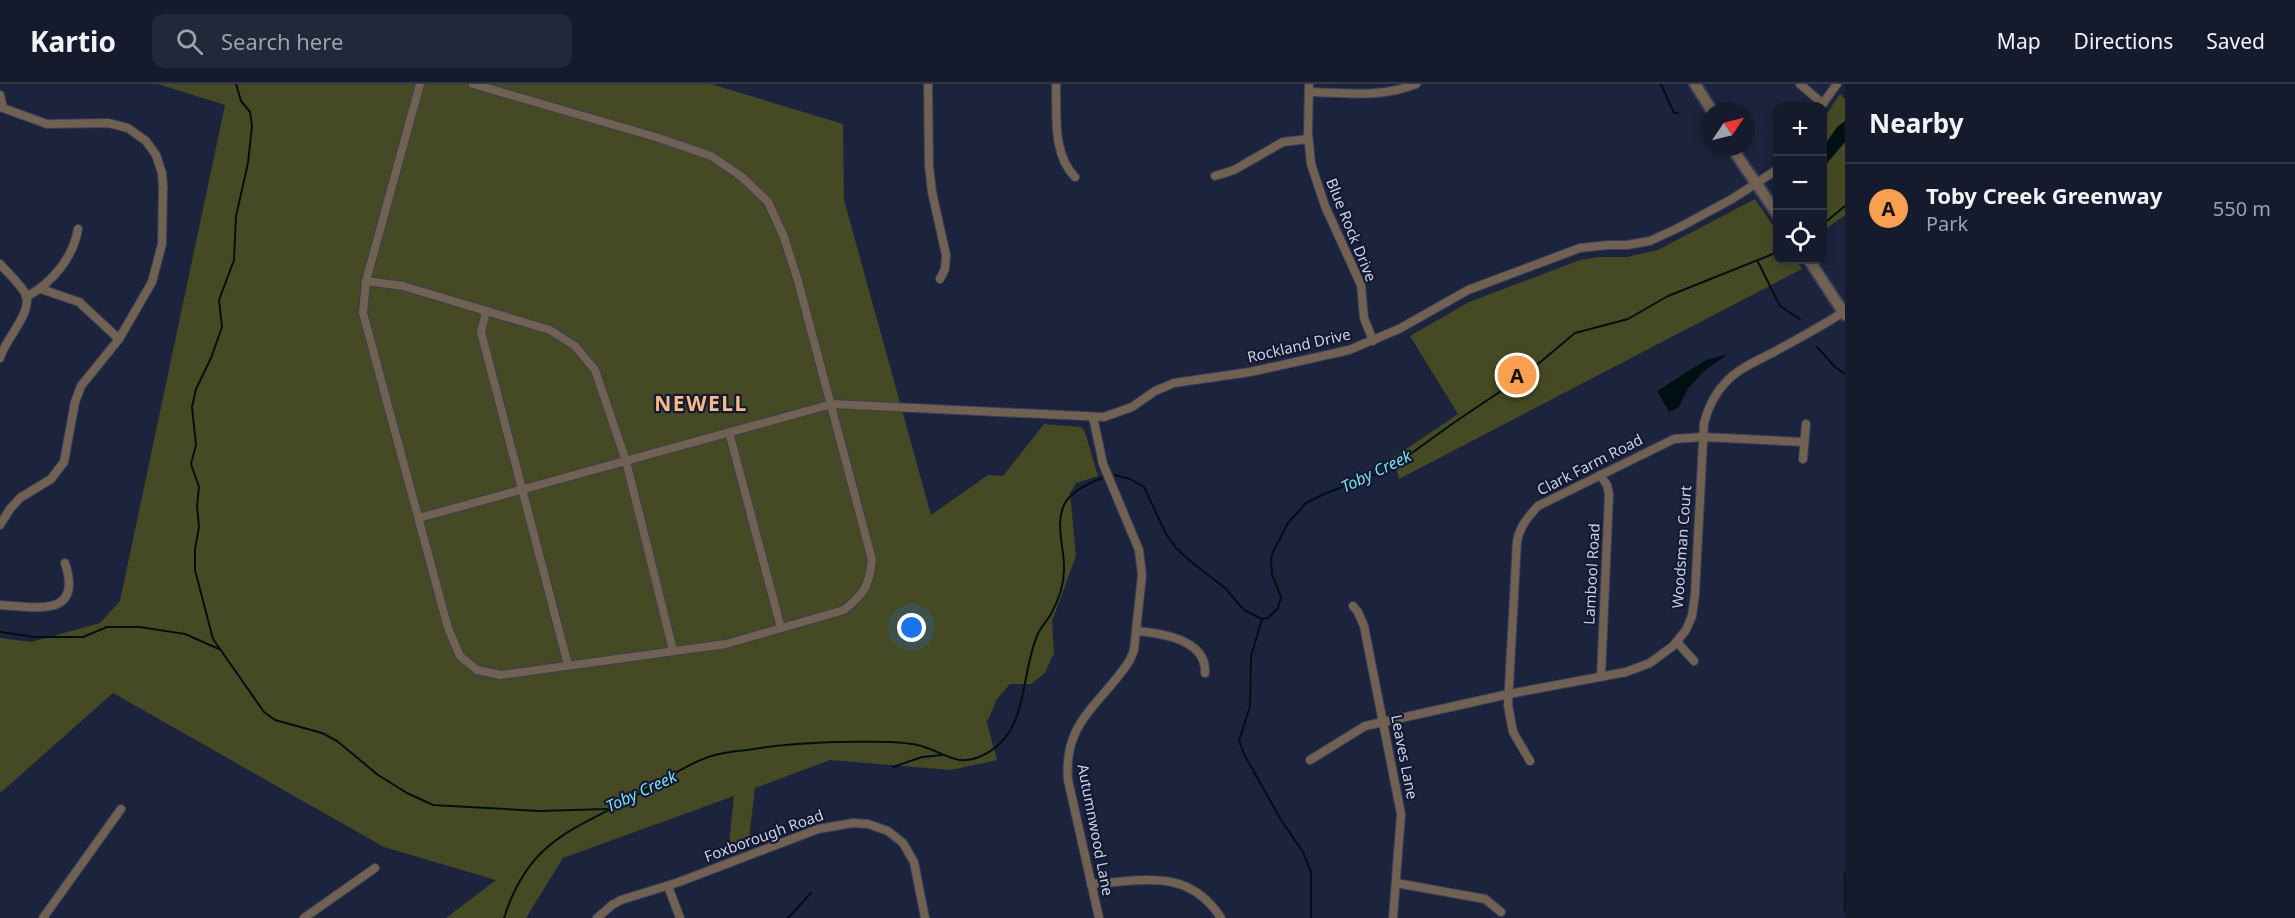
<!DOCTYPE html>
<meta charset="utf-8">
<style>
body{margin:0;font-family:"Noto Sans",sans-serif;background:#222739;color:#f1f3f6}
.controls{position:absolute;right:18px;top:18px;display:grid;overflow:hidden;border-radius:12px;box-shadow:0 3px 9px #0003}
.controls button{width:54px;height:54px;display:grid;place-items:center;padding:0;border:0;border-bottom:2px solid #343849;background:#151a2d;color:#f1f3f6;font:30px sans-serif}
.compass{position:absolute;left:1701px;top:18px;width:54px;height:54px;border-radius:50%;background:#151a2d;box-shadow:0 3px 9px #0003;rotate:55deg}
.you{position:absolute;left:912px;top:544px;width:21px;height:21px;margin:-15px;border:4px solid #fff;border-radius:50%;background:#1a73e8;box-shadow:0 0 0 9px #1a73e833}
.badge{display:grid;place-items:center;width:39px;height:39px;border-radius:50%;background:#fa9f4f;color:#111;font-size:20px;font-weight:700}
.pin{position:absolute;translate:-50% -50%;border:3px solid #fff;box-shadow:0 2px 6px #0006}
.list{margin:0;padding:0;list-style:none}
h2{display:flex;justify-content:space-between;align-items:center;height:78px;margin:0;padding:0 24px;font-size:26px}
h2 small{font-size:20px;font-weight:400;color:#9da1aa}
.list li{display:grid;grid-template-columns:39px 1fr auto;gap:18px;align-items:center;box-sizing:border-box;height:90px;padding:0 24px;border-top:2px solid #343849}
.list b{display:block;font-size:22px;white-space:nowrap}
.list p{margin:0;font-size:20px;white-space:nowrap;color:#9da1aa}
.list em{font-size:20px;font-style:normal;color:#9da1aa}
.icon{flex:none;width:33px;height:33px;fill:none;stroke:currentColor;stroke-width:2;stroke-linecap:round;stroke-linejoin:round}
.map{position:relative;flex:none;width:1845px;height:834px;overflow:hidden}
header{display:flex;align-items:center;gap:36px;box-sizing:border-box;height:84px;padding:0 30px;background:#151a2d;border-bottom:2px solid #343849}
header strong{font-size:28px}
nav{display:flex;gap:33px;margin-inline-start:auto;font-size:21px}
.search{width:420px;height:54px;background:#222739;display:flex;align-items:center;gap:15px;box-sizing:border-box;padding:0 21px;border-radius:12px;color:#9da1aa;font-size:22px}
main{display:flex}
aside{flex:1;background:#151a2d}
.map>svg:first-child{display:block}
.green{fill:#464a24}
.water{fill:#001012}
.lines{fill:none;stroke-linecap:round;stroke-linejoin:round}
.stream{stroke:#001012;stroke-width:2}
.minor-casing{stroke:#383f57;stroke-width:10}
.tertiary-casing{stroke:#383f57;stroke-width:14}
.minor{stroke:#706152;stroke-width:8}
.tertiary{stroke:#706152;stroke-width:10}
.labels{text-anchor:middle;stroke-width:4.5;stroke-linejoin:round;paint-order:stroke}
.street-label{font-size:15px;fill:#cbd1e2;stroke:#131932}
.water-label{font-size:16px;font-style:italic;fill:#7ae0eb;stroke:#131932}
.district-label{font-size:21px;font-weight:bold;letter-spacing:1.5px;fill:#f9b986;stroke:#131932}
</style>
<header>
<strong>Kartio</strong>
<div class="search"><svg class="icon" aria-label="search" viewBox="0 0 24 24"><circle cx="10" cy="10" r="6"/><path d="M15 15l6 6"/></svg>Search here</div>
<nav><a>Map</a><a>Directions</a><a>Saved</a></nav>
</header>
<main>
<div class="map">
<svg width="1845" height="834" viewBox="0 0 1845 834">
<rect width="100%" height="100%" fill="#1c233c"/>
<g class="green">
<polygon points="158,0 711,0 843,40 844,116 931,431 988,391 1003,392 1044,340 1081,343 1085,348 1098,392 1076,399 1070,409 1076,472 1052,537 1054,569 1045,589 1031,600 1010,600 997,615 988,636 986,635 997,676 951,686 830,676 755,704 748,763 728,770 734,712 563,774 526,834 446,834 496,796 384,763 113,609 0,709 0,554 31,558 100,539 120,517 225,21"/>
<polygon points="1840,10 1845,15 1845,131 1823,147 1822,37"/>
<polygon points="1755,115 1777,148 1778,176 1796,176 1802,185 1399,395 1394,373 1458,330 1410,252 1469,218 1580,176 1600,173 1627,173 1658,166"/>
</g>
<g class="water">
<polygon points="1845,37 1845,58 1823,84 1823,63 1837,43"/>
<polygon points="1728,270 1703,288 1688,305 1678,324 1669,328 1657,307 1706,276"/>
</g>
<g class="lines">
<g class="stream">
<polyline points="236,0 241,17 250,28 252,42 248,79 236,132 234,176 219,216 222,243 211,274 196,305 192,323 196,361 191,380 199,403 197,422 199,443 195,465 195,486 213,555 264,628 275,636 322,649 337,657 378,691 407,709 433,721 539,727 608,725"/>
<polyline points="1661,0 1674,29 1678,29"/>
<polyline points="1822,141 1845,122"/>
<polyline points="1758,178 1780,222 1800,235"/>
<polyline points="1817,263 1835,283 1845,290"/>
<polyline points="1115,391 1130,395 1144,403 1166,450 1176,464 1189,476 1225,504 1244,526 1262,535 1268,534 1278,524 1281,513 1272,490 1271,475 1273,468 1288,439 1306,419 1324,410 1380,389 1398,379 1452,340 1526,290 1575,249 1628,235 1668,212 1778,168"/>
<polyline points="1262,535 1251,572 1250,622 1239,657 1244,670 1281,736 1303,768 1311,788 1311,834"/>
<polyline points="0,548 35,553 83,553 107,543 140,543 185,550 219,565"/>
<polyline points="893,683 922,673 942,671"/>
<polyline points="1845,789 1845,827"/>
<path d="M504 834C529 755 574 746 639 710 663 697 689 678 715 671 725 668 737 667 747 666 794 658 843 657 892 658 903 659 916 659 927 664 945 670 959 682 979 673 1030 652 1019 595 1037 552 1040 544 1047 537 1051 530 1058 517 1064 501 1064 486 1065 465 1054 439 1065 419 1072 407 1089 399 1102 394"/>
<polyline points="788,834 811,809"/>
</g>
<g class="minor-casing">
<g id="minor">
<path d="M420 0 366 197 363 229 448 544 460 572 477 586 501 591 726 560 844 526C865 509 869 502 872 476L798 197 784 153 768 118 742 93 711 72 659 54 473 0"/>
<polyline points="928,0 929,82 932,108 946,171 945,185 940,195"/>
<path d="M1056 0C1057 30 1052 70 1075 93"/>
<polyline points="1309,0 1308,49 1311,80 1325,122 1361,201 1364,234 1373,257"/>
<polyline points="1800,0 1823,20"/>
<path d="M1309 8C1346 9 1381 14 1416 0"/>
<polyline points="0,11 3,24"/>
<polyline points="1821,22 1837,0"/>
<polyline points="0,23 47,40 108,39 128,44 146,57 156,71 162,89 163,103 162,160 152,198 119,255 81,302 75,318 64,378 51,395 20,414 10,425 0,441"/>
<polyline points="1215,92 1234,86 1283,58 1308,55"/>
<path d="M0 180C8 189 19 199 25 209 35 227 4 256 0 274"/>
<polyline points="366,197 403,202 550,246 575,262 595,286 626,377 673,566"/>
<polyline points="41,205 79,218 119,255"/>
<path d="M26 213C52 199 73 174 78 145"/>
<polyline points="486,228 481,248 568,581"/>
<path d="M1093 333 1103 380 1139 466 1142 491 1134 566 1130 576C1102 620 1063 636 1068 696L1099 834"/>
<polyline points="729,348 781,544"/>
<polyline points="1803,375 1806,340"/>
<polyline points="1600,391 1607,401 1609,410 1601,593"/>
<polyline points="419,434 832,320 1104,333 1132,323 1155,307 1174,299 1250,288 1349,266 1399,245 1468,206 1580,164 1608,161 1627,161 1650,157 1680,143 1732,115 1778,85"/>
<path d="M0 521C37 523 83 534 65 479"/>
<polyline points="1353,522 1358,528 1364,542 1401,730 1393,834"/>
<path d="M1136 547C1161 549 1207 555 1205 589"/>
<polyline points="1677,558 1694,577"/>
<path d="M1310 676 1365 642 1509 610 1626 588 1650 579 1673 562 1686 546 1692 532 1695 510 1704 339C1708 324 1715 309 1726 298 1739 284 1757 277 1774 268 1797 255 1821 243 1843 228"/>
<path d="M1530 677 1513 648 1508 621 1517 457C1520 442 1528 433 1538 422L1674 355 1703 353 1804 358"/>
<polyline points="1396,799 1485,815 1501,828"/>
<path d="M1091 800C1143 797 1188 783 1221 834"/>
<polyline points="668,802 680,834"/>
<polyline points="43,834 121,725"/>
<polyline points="304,834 375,784"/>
<polyline points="597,834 612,821 621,816 679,798 818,745 853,739 868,740 888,747 903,759 914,778 925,834"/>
</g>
</g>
<g class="tertiary-casing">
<g id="tertiary">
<polyline points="1695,0 1712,27"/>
<polyline points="1731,63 1778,131"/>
<polyline points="1809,176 1845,231"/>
</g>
</g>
<use href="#minor" class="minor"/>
<use href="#tertiary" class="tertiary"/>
</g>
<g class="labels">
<g class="street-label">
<text transform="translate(1351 146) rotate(68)" y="5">Blue Rock Drive</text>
<text transform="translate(1299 262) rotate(-13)" y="5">Rockland Drive</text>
<text transform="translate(1590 381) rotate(-27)" y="5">Clark Farm Road</text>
<text transform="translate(1682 463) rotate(-86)" y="5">Woodsman Court</text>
<text transform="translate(1592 490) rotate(-87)" y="5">Lambool Road</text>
<text transform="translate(1404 673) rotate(79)" y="5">Leaves Lane</text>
<text transform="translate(1095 746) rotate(79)" y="5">Autumnwood Lane</text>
<text transform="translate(764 752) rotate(-20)" y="5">Foxborough Road</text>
</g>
<g class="water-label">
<text transform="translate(1376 387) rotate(-26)" y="6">Toby Creek</text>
<text transform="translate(641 707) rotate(-25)" y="6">Toby Creek</text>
</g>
<g class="district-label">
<text x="701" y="327">NEWELL</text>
</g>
</g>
</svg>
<div class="controls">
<button>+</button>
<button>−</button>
<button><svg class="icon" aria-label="locate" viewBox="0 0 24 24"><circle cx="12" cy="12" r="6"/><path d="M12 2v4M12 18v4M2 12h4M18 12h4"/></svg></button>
</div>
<svg class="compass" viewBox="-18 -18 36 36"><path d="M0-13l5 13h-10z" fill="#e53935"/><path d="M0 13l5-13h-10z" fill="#9da1aa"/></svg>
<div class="you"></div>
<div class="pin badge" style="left:1517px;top:291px">A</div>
</div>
<aside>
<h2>Nearby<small></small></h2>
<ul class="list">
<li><span class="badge">A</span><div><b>Toby Creek Greenway</b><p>Park</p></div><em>550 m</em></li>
</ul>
</aside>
</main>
